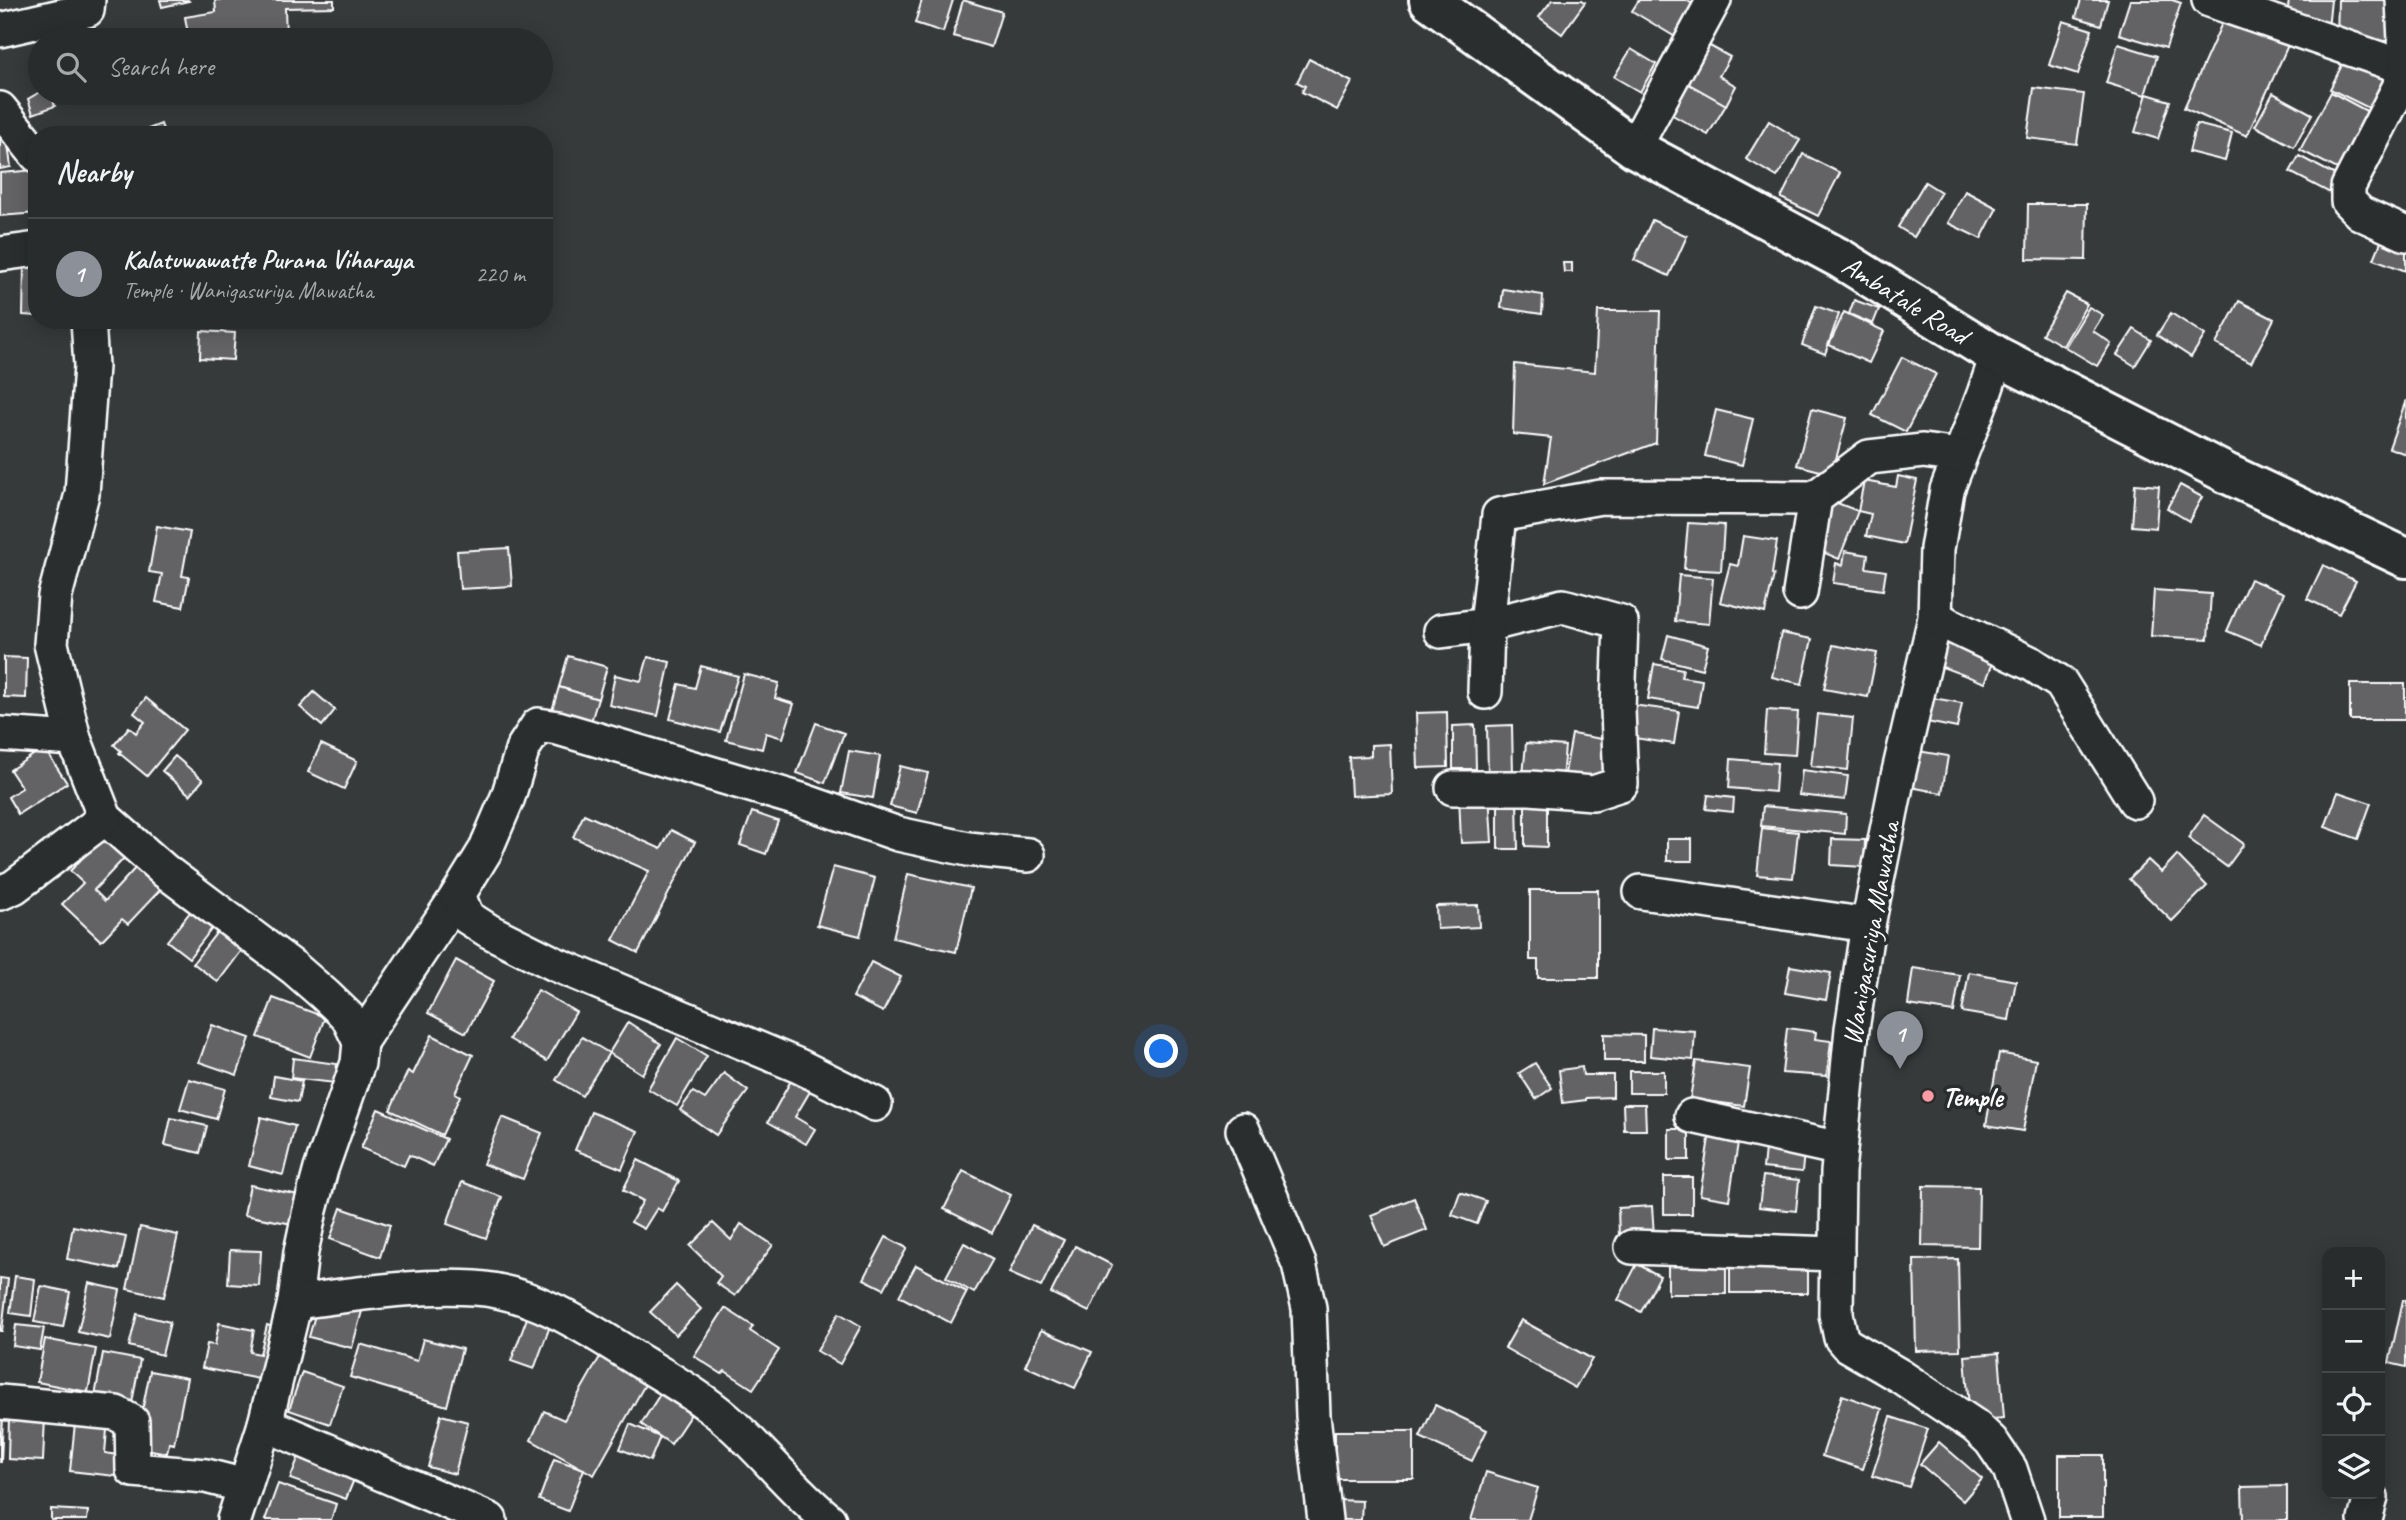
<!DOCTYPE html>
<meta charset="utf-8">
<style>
body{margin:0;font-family:Caveat,sans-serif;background:#353838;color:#f1f3f6}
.controls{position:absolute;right:21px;bottom:21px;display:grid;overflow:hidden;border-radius:14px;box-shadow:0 4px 18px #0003}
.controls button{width:63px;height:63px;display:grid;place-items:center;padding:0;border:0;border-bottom:2px solid #454848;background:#292c2c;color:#f1f3f6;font:35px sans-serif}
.you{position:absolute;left:1162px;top:1052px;width:24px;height:24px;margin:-18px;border:5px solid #fff;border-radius:50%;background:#1a73e8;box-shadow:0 0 0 10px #1a73e833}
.badge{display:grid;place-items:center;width:46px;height:46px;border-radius:50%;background:#8c9099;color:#fff;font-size:23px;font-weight:700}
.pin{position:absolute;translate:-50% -58px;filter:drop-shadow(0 2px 4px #0008)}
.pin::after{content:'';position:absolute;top:37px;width:24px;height:21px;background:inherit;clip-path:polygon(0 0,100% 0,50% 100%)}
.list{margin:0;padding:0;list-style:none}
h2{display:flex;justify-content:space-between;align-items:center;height:91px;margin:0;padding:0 28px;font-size:30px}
h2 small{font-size:23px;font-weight:400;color:#a5a7a9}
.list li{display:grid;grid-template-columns:46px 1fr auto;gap:21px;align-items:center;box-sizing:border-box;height:112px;padding:0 28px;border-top:2px solid #454848}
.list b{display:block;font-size:26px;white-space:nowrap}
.list p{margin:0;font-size:23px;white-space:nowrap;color:#a5a7a9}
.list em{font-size:23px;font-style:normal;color:#a5a7a9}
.icon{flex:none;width:38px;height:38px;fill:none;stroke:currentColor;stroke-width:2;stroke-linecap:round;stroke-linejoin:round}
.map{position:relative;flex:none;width:2406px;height:1520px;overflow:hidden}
.search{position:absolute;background:#292c2c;box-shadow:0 4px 18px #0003;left:28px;top:28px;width:525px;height:77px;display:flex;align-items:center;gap:18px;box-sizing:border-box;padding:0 24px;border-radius:38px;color:#a5a7a9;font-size:26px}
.panel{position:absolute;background:#292c2c;box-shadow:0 4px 18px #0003;left:28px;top:126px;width:525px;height:203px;border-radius:28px}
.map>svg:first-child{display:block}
.building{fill:#636465;stroke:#fff;stroke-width:2}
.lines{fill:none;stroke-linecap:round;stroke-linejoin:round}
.minor-casing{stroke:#fff;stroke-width:38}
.major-casing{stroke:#fff;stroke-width:44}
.minor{stroke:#2a2d2e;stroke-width:33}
.major{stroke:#2a2d2e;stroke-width:38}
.poi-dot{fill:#ff9aa2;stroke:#2a2d2e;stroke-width:2.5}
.labels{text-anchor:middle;stroke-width:7;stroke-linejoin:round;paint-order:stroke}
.street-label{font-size:28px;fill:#fff;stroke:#2a2d2e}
.poi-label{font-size:28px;font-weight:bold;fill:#fff;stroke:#2a2d2e;text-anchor:start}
</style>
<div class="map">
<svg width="2406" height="1520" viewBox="0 0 2406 1520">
<rect width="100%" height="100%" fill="#373a3b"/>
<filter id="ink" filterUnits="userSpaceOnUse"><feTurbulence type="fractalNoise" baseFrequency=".0143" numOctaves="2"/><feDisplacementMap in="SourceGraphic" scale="14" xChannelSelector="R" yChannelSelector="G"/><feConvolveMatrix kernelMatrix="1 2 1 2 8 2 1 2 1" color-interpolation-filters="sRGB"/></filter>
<g filter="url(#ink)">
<g class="building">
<polygon points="160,0 188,0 189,1 162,7"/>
<polygon points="215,0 334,0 334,7 285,8 286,36 221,37 221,40 189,40 185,17 216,12"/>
<polygon points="922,0 953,0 943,32 915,23"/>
<polygon points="963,0 1002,12 991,47 953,36"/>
<polygon points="1552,0 1582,0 1585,2 1562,34 1539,17"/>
<polygon points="1639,0 1686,0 1696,6 1677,38 1632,11"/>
<polygon points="2081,0 2108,0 2101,25 2076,17"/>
<polygon points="2130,0 2172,0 2181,3 2166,48 2119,34"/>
<polygon points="2289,0 2331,0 2328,29 2286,23"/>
<polygon points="2338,0 2396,0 2395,41 2337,40"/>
<polygon points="2226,14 2289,43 2247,136 2184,108"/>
<polygon points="2063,21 2092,30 2078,74 2049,65"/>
<polygon points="2118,44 2157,56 2145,95 2106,83"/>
<polygon points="1708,45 1730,57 1719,76 1736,86 1726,105 1687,83"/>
<polygon points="1631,49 1656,64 1640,92 1614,77"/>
<polygon points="2348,53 2398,78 2379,113 2330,89"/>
<polygon points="1309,59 1352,82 1337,110 1302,92 1305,86 1297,82"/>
<polygon points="1687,83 1726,105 1708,135 1669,113"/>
<polygon points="2034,88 2084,94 2077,144 2027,138"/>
<polygon points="40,92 50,93 55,106 33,114 28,99"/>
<polygon points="2331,92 2376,116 2345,173 2300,150"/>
<polygon points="2273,93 2312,114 2294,147 2255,126"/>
<polygon points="2147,94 2170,101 2158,139 2135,132"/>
<polygon points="0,121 5,121 11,167 0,169"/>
<polygon points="1769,121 1800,140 1777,177 1746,159"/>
<polygon points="161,124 165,135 133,135"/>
<polygon points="2196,124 2232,133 2225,161 2189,152"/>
<polygon points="1803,154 1840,173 1818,216 1781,198"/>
<polygon points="2299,156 2341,178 2332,194 2290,172"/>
<polygon points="37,170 37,213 0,216 0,173"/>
<polygon points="1925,182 1941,192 1914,237 1898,227"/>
<polygon points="1965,191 1997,208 1981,239 1948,223"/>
<polygon points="2028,204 2087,204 2086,260 2027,259"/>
<polygon points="1652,220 1687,236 1669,276 1634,260"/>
<polygon points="2385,232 2406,240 2406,271 2374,259"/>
<polygon points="1563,263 1572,263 1572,272 1564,272"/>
<polygon points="24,264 37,264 37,316 23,315"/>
<polygon points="1503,289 1543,295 1542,314 1501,308"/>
<polygon points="2066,293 2087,304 2063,346 2042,334"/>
<polygon points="1854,300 1879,309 1873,324 1849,314"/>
<polygon points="2239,301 2274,319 2251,363 2216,344"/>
<polygon points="1816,306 1839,314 1825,354 1802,345"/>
<polygon points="2089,307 2103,315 2093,331 2111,343 2097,366 2065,347"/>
<polygon points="1598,311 1660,311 1656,443 1544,484 1551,438 1513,434 1515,364 1595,372"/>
<polygon points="1844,312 1884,331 1869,363 1829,345"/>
<polygon points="2171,313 2205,335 2191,357 2157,335"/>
<polygon points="2134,329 2151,340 2135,366 2117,355"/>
<polygon points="201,331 235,333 233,360 200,358"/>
<polygon points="1902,357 1936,374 1906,432 1872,415"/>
<polygon points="2406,400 2406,454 2389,448"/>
<polygon points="1812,409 1847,418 1832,474 1797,465"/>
<polygon points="1716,410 1753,419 1742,465 1705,456"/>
<polygon points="1898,476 1917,480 1904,544 1866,536 1871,514 1858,511 1864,481 1896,487"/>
<polygon points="2135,484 2159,486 2156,528 2132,526"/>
<polygon points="2180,485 2202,497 2189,521 2167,508"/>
<polygon points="1832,501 1858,511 1839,559 1813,548"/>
<polygon points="1688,523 1724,525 1721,571 1684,569"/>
<polygon points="157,526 190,532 182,576 189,577 183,607 156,602 162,574 149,572"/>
<polygon points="1743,536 1777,541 1772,574 1774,575 1765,613 1720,602 1730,564 1738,566"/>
<polygon points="509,548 512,586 460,589 457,551"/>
<polygon points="1845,551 1868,555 1866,568 1886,571 1883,590 1833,583 1836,563 1843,565"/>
<polygon points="2323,565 2356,581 2339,614 2307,599"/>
<polygon points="1679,575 1713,578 1709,624 1675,621"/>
<polygon points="2250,579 2284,593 2261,645 2227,631"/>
<polygon points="2154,590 2211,594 2208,639 2151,636"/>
<polygon points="1781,633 1812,639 1802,684 1772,677"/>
<polygon points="1668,635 1708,646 1702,669 1662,659"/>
<polygon points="1945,635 1996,655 1985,683 1934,664"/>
<polygon points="1833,645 1877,653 1868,697 1824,689"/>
<polygon points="568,656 607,667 598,699 559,687"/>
<polygon points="4,657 27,658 26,698 4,697"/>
<polygon points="648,657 670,662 658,716 609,705 615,675 641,681"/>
<polygon points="1654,664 1683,669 1681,677 1702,680 1698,707 1648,699"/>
<polygon points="701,666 738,676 720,732 670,719 679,684 695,688"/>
<polygon points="744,674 779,683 775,698 794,704 783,738 766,733 762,749 726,740"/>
<rect x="2350" y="684" width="55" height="36"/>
<polygon points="559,687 598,699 589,728 550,717"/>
<polygon points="314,692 335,710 322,726 300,707"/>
<polygon points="1927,697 1962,703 1957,728 1922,721"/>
<polygon points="146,698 185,730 147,776 119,753 121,751 114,745 129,727 136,733 145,722 134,713"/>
<polygon points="1632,705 1679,711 1674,744 1628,737"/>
<polygon points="1767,710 1798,712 1795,755 1764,753"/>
<polygon points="1447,712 1448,767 1418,768 1416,713"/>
<polygon points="1817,714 1853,718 1848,770 1811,766"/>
<polygon points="816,723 844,733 825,783 797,773"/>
<polygon points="1475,725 1476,769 1453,769 1453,726"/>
<polygon points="1512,725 1513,775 1488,776 1487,726"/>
<polygon points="1572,734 1608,740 1601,779 1565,773"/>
<polygon points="1526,743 1565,746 1562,779 1523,776"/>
<polygon points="321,744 357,761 344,789 308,772"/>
<polygon points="1390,744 1392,794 1351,796 1349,757 1371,756 1371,745"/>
<polygon points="44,748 67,783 18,814 8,797 22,788 10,770"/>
<polygon points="1912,750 1948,756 1942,793 1905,786"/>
<polygon points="849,751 880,756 873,798 841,793"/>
<polygon points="175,756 203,780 190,795 162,771"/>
<polygon points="1731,759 1777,763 1775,792 1729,788"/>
<polygon points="900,766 928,773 917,813 890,806"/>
<polygon points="1802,770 1848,776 1845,800 1799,795"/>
<polygon points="2338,792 2371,803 2358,839 2325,827"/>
<polygon points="1489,793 1492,842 1461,843 1459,794"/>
<polygon points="1547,794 1547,847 1525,846 1525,795"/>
<polygon points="1708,795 1734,798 1733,812 1706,809"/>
<polygon points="1498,797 1517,797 1518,849 1498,849"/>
<polygon points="1763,806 1846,814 1845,834 1761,826"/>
<polygon points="752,812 778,821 766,854 740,845"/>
<polygon points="584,814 661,849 671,830 695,842 638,953 613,940 649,871 573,837"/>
<polygon points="2204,815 2244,844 2227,867 2188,838"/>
<polygon points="1762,828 1798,832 1793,878 1757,875"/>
<polygon points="107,832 129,853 94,890 105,901 138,865 162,888 128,924 122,919 101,941 62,904 83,883 70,871"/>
<rect x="1667" y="839" width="25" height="22"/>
<polygon points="1832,839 1865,840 1864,867 1831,865"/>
<polygon points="2177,855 2207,886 2172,921 2129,879 2148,860 2161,872"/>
<polygon points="833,867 875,878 860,936 817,925"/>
<polygon points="908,874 971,888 956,952 893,938"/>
<polygon points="1530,890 1598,890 1598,978 1538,978 1538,960 1530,960"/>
<polygon points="199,901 220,918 189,958 167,941"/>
<polygon points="1478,905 1479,927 1437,929 1436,906"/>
<polygon points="224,923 248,942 218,982 193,963"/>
<polygon points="456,960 494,981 466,1033 428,1013"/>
<polygon points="871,962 901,977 883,1012 853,997"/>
<polygon points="1790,966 1831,973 1826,1000 1785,993"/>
<polygon points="1913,968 1960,975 1954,1012 1908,1005"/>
<polygon points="1969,972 2016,981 2009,1020 1962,1012"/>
<polygon points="538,990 576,1012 547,1061 509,1039"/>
<polygon points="273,998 325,1017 310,1057 258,1037"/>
<polygon points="628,1022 661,1044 642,1074 609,1053"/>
<polygon points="212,1025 250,1038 237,1075 199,1062"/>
<polygon points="1652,1028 1695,1031 1693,1060 1650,1056"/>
<polygon points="1787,1028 1816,1032 1815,1039 1831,1041 1827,1076 1782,1073"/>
<polygon points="1604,1034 1644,1035 1644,1061 1604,1061"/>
<polygon points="432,1035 473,1055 455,1093 460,1096 442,1135 390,1110 408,1071 413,1074"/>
<polygon points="582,1037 609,1053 582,1096 556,1080"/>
<polygon points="677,1038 707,1056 677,1106 648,1089"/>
<polygon points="1999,1053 2036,1060 2023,1131 1986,1125"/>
<polygon points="293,1058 337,1064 335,1083 291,1078"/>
<polygon points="1696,1061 1750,1068 1744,1106 1690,1099"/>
<polygon points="1535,1063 1552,1088 1536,1099 1519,1073"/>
<polygon points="1582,1067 1583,1075 1613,1075 1613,1097 1586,1098 1586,1100 1563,1103 1559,1070"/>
<rect x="1629" y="1071" width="35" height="22"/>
<polygon points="724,1073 748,1091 716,1135 680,1110 693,1092 705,1099"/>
<polygon points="274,1076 302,1081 298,1102 271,1097"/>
<polygon points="793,1077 812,1088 795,1117 815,1129 806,1144 768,1122"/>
<polygon points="189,1079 225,1089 216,1119 180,1109"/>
<polygon points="1623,1104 1645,1104 1646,1130 1624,1130"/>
<polygon points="378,1109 446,1139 433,1166 409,1155 404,1166 361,1148"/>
<polygon points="591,1112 638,1131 622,1169 575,1150"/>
<polygon points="261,1117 295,1126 283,1175 249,1166"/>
<polygon points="502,1117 542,1133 523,1179 483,1164"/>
<polygon points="171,1118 207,1126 200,1153 165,1145"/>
<rect x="1669" y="1129" width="20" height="31"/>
<polygon points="1709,1138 1738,1143 1729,1200 1700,1195"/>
<polygon points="1766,1138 1805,1142 1802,1172 1763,1168"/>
<polygon points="638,1160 679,1181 662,1211 657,1208 644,1229 631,1222 643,1201 623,1190"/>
<polygon points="963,1171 1011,1195 992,1233 944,1209"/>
<polygon points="1763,1176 1799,1180 1796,1211 1759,1207"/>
<rect x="1664" y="1177" width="28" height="37"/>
<polygon points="462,1182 502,1197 486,1238 447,1224"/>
<polygon points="250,1185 299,1195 293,1224 244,1215"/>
<polygon points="1923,1186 1979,1187 1978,1247 1922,1246"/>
<polygon points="1460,1192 1486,1201 1477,1224 1452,1215"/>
<polygon points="1414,1198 1427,1230 1384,1247 1371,1215"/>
<polygon points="1652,1206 1654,1236 1619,1237 1618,1208"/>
<polygon points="341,1208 390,1225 380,1257 330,1239"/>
<polygon points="713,1223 731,1240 741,1224 773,1245 735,1296 716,1283 721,1276 690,1246"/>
<polygon points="1032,1225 1064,1240 1041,1287 1009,1273"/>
<polygon points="73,1226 126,1237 119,1269 67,1259"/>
<polygon points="140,1227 178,1235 164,1297 127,1289"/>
<polygon points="886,1237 907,1248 884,1289 864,1279"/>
<polygon points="964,1243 993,1259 974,1293 946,1277"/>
<polygon points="1075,1246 1112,1265 1089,1312 1051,1293"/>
<polygon points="230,1250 261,1251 259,1286 228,1284"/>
<polygon points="1668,1251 1726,1260 1726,1294 1668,1294"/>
<polygon points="1808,1258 1808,1293 1730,1293 1730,1259"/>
<polygon points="1958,1259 1960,1350 1916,1351 1914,1260"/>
<polygon points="1637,1264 1660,1276 1641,1312 1618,1300"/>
<polygon points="916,1265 967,1292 951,1323 899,1296"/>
<polygon points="15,1276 35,1279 31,1316 10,1313"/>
<polygon points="0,1278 8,1279 2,1331 0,1331"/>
<polygon points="89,1283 120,1290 110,1339 78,1332"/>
<polygon points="676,1285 701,1309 676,1335 650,1312"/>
<polygon points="41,1286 70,1292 63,1327 34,1322"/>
<polygon points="319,1300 362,1311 352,1348 309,1337"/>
<polygon points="2403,1300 2406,1300 2406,1367 2389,1363"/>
<polygon points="725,1308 753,1326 750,1331 779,1350 753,1389 725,1371 722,1374 694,1356"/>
<polygon points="839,1313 861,1326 840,1364 817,1351"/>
<polygon points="137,1314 170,1322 162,1355 129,1346"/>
<polygon points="527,1318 550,1326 534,1369 511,1361"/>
<polygon points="1521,1320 1592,1359 1575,1388 1505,1348"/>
<polygon points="219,1323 254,1330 250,1352 260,1354 267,1325 284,1330 269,1381 202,1368 207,1344 215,1345"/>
<polygon points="16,1325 44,1328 40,1350 13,1346"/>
<polygon points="1041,1330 1092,1352 1075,1388 1025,1366"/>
<polygon points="45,1339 96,1349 88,1392 37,1382"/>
<polygon points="423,1339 462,1349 447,1406 350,1377 360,1344 417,1361"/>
<polygon points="103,1353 140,1360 132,1403 95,1396"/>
<polygon points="1999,1353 2004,1418 1970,1421 1965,1356"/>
<polygon points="601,1355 647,1381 594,1475 531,1440 544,1411 564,1420"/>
<polygon points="150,1371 187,1378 174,1444 169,1443 167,1453 146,1449 137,1437"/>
<polygon points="302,1372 343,1386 330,1424 289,1410"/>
<polygon points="666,1385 697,1405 671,1444 641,1424"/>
<polygon points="1842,1395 1882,1409 1863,1469 1822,1456"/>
<polygon points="1435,1405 1487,1430 1472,1461 1420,1437"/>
<polygon points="76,1414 108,1418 105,1453 118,1455 115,1476 70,1471"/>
<polygon points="441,1415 468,1422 455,1474 428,1467"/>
<polygon points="9,1416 45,1417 43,1461 8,1459"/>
<polygon points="0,1417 3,1417 1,1462 0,1462"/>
<polygon points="1891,1417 1928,1429 1909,1487 1872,1476"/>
<polygon points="630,1424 660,1437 650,1461 620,1449"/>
<rect x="1335" y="1431" width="79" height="48"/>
<polygon points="1939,1442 1982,1479 1963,1501 1920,1464"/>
<rect x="2059" y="1455" width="44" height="62"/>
<polygon points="299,1456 355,1477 346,1499 290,1479"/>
<polygon points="554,1459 584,1469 568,1511 539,1500"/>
<polygon points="1486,1472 1538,1488 1528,1520 1471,1520"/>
<polygon points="278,1484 336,1504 331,1520 265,1520"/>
<polygon points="2287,1486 2287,1520 2243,1520 2242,1487"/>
<polygon points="1339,1500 1362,1501 1361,1520 1338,1520"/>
<polygon points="51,1509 88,1511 87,1520 51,1520"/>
</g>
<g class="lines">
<g class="minor-casing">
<g id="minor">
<polyline points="2209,0 2406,68"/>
<polyline points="2403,0 2406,61"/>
<polyline points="0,30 87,10 88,0"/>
<polyline points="2406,74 2348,187 2348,201 2360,213 2406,234"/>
<polyline points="0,109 37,155"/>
<polyline points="1634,148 1714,0"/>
<polyline points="0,254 37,249"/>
<polyline points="88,320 91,366 82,494 55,596 51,644 74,739 105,818 165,871 294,968 325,995 348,1017 360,1042 358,1063 321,1169 310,1210 301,1252 295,1302 265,1424 234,1520"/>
<polyline points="1997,356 1984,394 1947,490 1937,549 1935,618 1898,776 1868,925 1852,1029 1838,1172 1836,1314 1841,1338 1847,1345 1900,1376 1975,1426 1991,1441 2010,1469 2027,1520"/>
<polyline points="1800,593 1815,498 1869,457 1923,451 1959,456"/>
<polyline points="1935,618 2032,664 2061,683 2135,801"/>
<polyline points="1441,631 1487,625 1563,606 1621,622 1618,710 1621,784 1593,793 1530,788 1453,788"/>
<polyline points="1485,692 1487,625 1499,515 1601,497 1815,498"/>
<polyline points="0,734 74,739"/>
<polyline points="1641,892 1868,925"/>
<polyline points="0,893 14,887 105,818"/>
<polyline points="360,1042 458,895"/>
<polyline points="875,1104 799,1066 555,964 489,931 467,917 458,895 485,851 508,797 523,748 538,725 558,728 801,800 898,834 968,849 1028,855"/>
<polyline points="1692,1116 1840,1149"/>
<polyline points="1243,1130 1299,1264 1309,1308 1313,1416 1325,1520"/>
<polyline points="1632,1247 1837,1254"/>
<path d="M295 1302C354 1295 415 1284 475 1288 537 1292 591 1331 643 1363 671 1380 702 1398 727 1420 763 1451 792 1490 829 1520"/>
<polyline points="0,1402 116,1413 132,1422 133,1470 206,1476 245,1486"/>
<polyline points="265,1424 490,1520"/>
<polyline points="2365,1520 2371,1497"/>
</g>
</g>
<g class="major-casing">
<g id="major">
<path id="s1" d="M1429 0 1634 148 1841 259 1997 356 2228 474 2406 558"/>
</g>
</g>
<use href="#minor" class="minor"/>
<use href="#major" class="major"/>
</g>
</g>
<circle class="poi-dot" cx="1928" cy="1096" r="7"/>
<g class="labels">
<g class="street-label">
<text dy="10" stroke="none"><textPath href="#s1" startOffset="564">Ambatale Road</textPath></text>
<text transform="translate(1870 933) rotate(-80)" y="10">Wanigasuriya Mawatha</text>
</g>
<g class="poi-label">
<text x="1942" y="1106">Temple</text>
</g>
</g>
</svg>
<div class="controls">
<button>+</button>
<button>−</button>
<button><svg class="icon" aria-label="locate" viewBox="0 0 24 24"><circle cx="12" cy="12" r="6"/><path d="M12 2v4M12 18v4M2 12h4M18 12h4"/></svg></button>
<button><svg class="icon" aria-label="layers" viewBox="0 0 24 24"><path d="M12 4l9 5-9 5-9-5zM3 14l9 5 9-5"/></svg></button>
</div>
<div class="you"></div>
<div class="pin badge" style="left:1900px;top:1069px">1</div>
<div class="search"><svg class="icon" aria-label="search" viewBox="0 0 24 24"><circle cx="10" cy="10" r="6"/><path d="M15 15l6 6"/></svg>Search here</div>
<section class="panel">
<h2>Nearby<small></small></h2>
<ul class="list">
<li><span class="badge">1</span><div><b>Kalatuwawatte Purana Viharaya</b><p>Temple · Wanigasuriya Mawatha</p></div><em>220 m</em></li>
</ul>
</section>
</div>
